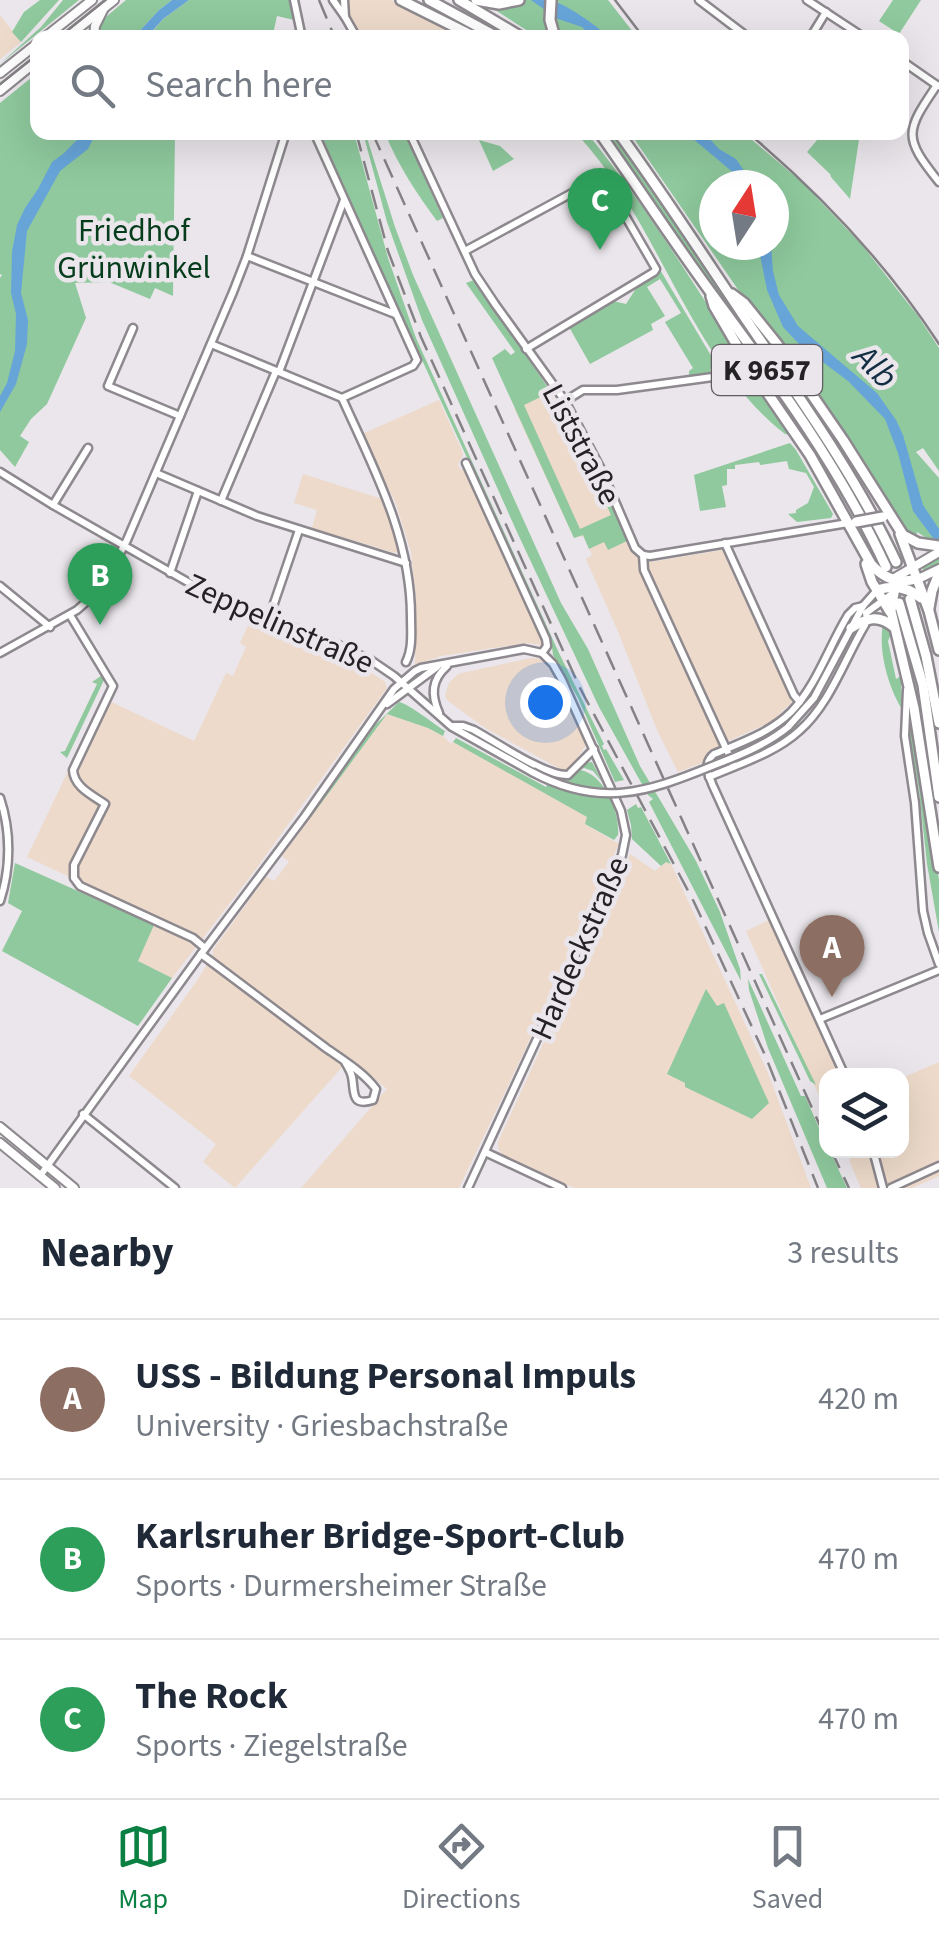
<!DOCTYPE html>
<meta charset="utf-8">
<style>
body{margin:0;font-family:"Source Sans 3",sans-serif;background:#f6f6f7;color:#1f2937}
.controls{position:absolute;right:30px;bottom:30px;display:grid;overflow:hidden;border-radius:20px;box-shadow:0 10px 40px #0002}
.controls button{width:90px;height:90px;display:grid;place-items:center;padding:0;border:0;border-bottom:2px solid #e0e1e3;background:#fff;color:#1f2937;font:50px sans-serif}
.compass{position:absolute;left:699px;top:170px;width:90px;height:90px;border-radius:50%;background:#fff;box-shadow:0 10px 40px #0002;rotate:12deg}
.you{position:absolute;left:545px;top:702px;width:35px;height:35px;margin:-25px;border:8px solid #fff;border-radius:50%;background:#1a73e8;box-shadow:0 0 0 15px #1a73e833}
.badge{display:grid;place-items:center;width:65px;height:65px;border-radius:50%;background:#0b8043;color:#fff;font-size:32px;font-weight:700}
.pin{position:absolute;translate:-50% -82px;filter:drop-shadow(0 2px 5px #0008)}
.pin::after{content:'';position:absolute;top:52px;width:35px;height:30px;background:inherit;clip-path:polygon(0 0,100% 0,50% 100%)}
.list{margin:0;padding:0;list-style:none}
h2{display:flex;justify-content:space-between;align-items:center;height:130px;margin:0;padding:0 40px;font-size:42px}
h2 small{font-size:32px;font-weight:400;color:#747a83}
.list li{display:grid;grid-template-columns:65px 1fr auto;gap:30px;align-items:center;box-sizing:border-box;height:160px;padding:0 40px;border-top:2px solid #e0e1e3}
.list b{display:block;font-size:38px;white-space:nowrap}
.list p{margin:0;font-size:32px;white-space:nowrap;color:#747a83}
.list em{font-size:32px;font-style:normal;color:#747a83}
.icon{flex:none;width:55px;height:55px;fill:none;stroke:currentColor;stroke-width:2;stroke-linecap:round;stroke-linejoin:round}
.map{position:relative;flex:none;width:939px;height:1188px;overflow:hidden}
.search{position:absolute;background:#fff;box-shadow:0 10px 40px #0002;left:30px;right:30px;top:30px;height:110px;display:flex;align-items:center;gap:25px;box-sizing:border-box;padding:0 35px;border-radius:20px;color:#747a83;font-size:38px}
.sheet{height:610px;background:#fff}
nav{display:flex;justify-content:space-around;align-items:center;box-sizing:border-box;height:140px;border-top:2px solid #e0e1e3;background:#fff;font-size:28px;color:#747a83}
nav a{display:grid;justify-items:center;gap:5px}
nav .on{color:#0b8043}
.map>svg:first-child{display:block}
.industrial{fill:#eddaca}
.green{fill:#8fc99d;fill-rule:evenodd}
.water{fill:#67a5d9}
.lines{fill:none;stroke-linecap:round;stroke-linejoin:round}
.minor-casing{stroke:#8d898e;stroke-width:11}
.major-casing{stroke:#8d898e;stroke-width:12}
.highway-casing{stroke:#8d898e;stroke-width:14}
.minor{stroke:#fff;stroke-width:6}
.major{stroke:#fff;stroke-width:8}
.highway{stroke:#fff;stroke-width:9}
.tram{stroke:#858286;stroke-width:2.5}
.rail{stroke:#858286;stroke-width:2.5;stroke-dasharray:20 10;stroke-linecap:butt}
.minor-bridge-casing{stroke:#8d898e;stroke-width:11;stroke-linecap:butt}
.highway-bridge-casing{stroke:#8d898e;stroke-width:14;stroke-linecap:butt}
.minor-bridge{stroke:#fff;stroke-width:6}
.highway-bridge{stroke:#fff;stroke-width:9}
.labels{text-anchor:middle;stroke-width:9;stroke-linejoin:round;paint-order:stroke}
.shield{fill:#eae6eb;stroke:#5f5d60;stroke-width:2.5}
.shield-label{font-size:30px;font-weight:bold;fill:#242224}
.park-label{font-size:32px;fill:#053c1c;stroke:#eae6eb}
.street-label{font-size:32px;fill:#242224;stroke:#eae6eb}
.water-label{font-size:35px;font-style:italic;fill:#132e44;stroke:#eae6eb}
</style>
<div class="map">
<svg width="939" height="1188" viewBox="0 0 939 1188">
<rect width="100%" height="100%" fill="#eae6eb"/>
<g class="industrial">
<polygon points="346,0 391,0 467,37 361,37 346,12"/>
<polygon points="0,15 21,42 0,59"/>
<polygon points="551,392 558,409 562,408 565,413 588,453 634,554 641,559 651,562 722,550 792,702 771,722 726,742 705,755 707,761 678,772 657,730 619,634 586,559 592,555 583,536 574,538 514,408"/>
<polygon points="439,400 462,451 463,456 458,464 460,469 466,470 543,642 541,645 527,643 441,656 415,665 416,598 411,552 396,504 362,434"/>
<polygon points="303,474 382,499 393,527 399,551 395,553 312,528 317,510 294,503"/>
<polygon points="251,619 334,652 358,664 385,682 387,688 250,877 172,978 137,961 157,918 27,857 103,698 194,741 226,673 233,676 246,647 240,643"/>
<polygon points="531,658 538,658 548,666 560,684 587,741 586,745 569,770 564,771 485,728 448,701 445,696 449,683 458,674"/>
<polygon points="387,714 428,728 443,736 451,744 453,742 564,804 587,817 586,825 619,844 544,1010 459,1188 301,1188 387,1089 350,1058 235,1188 203,1162 216,1144 129,1076 196,982 213,955 213,950 266,877 274,881 289,862 282,856"/>
<polygon points="630,854 655,871 666,862 671,864 768,1073 811,1188 574,1188 503,1155 498,1149 498,1142"/>
<polygon points="769,920 840,1075 849,1073 850,1075 826,1076 826,1111 746,931"/>
<polygon points="939,1062 939,1176 912,1188 861,1188 849,1160 851,1158 847,1151 902,1150 902,1078"/>
</g>
<g class="green">
<polygon points="40,0 59,0 21,42 12,32 24,12"/>
<polygon points="63,0 79,0 0,64 41,27"/>
<polygon points="126,0 172,0 159,10 134,37 97,38 100,22"/>
<polygon points="189,0 289,0 294,20 277,16 273,34 256,30 254,37 147,38 163,19"/>
<polygon points="517,0 608,0 637,37 559,37 557,28 546,20 548,37 537,37 489,6 511,7 521,4"/>
<polygon points="893,0 921,0 899,34 879,21"/>
<polygon points="37,73 38,132 175,133 173,296 155,288 150,299 109,282 75,283 86,318 47,404 31,419 20,436 29,442 15,467 0,450 0,278 2,275 0,274 0,103"/>
<polygon points="320,133 354,133 388,258 416,338 559,653 604,744 602,746 604,750 606,749 624,780 615,782 578,698 553,655 551,640 422,360"/>
<polygon points="363,133 365,133 368,141 395,227 413,275 561,603 588,649 640,766 696,861 720,912 740,969 741,981 649,802 653,799 648,795 599,707 517,532 422,320 387,222"/>
<path d="M385 133H404L443 218 437 221C417 194 397 164 385 133Z"/>
<path d="M576 133H587C663 227 724 334 791 435L785 434C689 359 659 221 576 133Z"/>
<polygon points="607,133 611,133 630,159 741,320 739,321 729,308"/>
<path d="M630 133H744L803 183 862 245 918 316 939 348V471L923 448 916 452 939 478V564L924 571 922 567 937 559 925 537 917 532 916 539 909 535 897 520ZM714 185H774V245H714Z"/>
<polygon points="823,133 860,133 850,199 831,177 830,174 807,152"/>
<polygon points="479,140 500,146 514,159 493,171"/>
<polygon points="659,268 716,364 711,367 710,375 692,377 689,375 689,371 693,368 665,322 681,313 660,279 647,287 665,316 651,324 653,330 590,364 569,327 613,301 626,304 637,287 658,273"/>
<polygon points="474,280 551,392 524,405 580,529 611,515 594,476 598,474 629,540 608,550 604,542 589,549 583,535 574,538 492,358 505,349 511,355 515,352 466,283"/>
<polygon points="790,443 796,450 833,514 831,518 797,522 788,514 796,513 796,510 808,503 814,487 806,473 789,469 787,461 760,465 759,462 735,465 735,469 727,469 727,485 722,486 726,507 700,511 694,475"/>
<path d="M883 624 891 634 888 641 896 679 901 676 902 709C888 687 878 650 883 624Z"/>
<polygon points="101,676 104,680 67,758 60,752 65,751 97,684 92,682"/>
<path d="M399 702C411 705 432 723 445 731L443 736 428 728 387 714 311 817 310 814 369 731Z"/>
<polygon points="909,704 939,880 939,932 927,864 919,790 909,735 907,715"/>
<path d="M456 738 546 787 552 775 562 780 569 779 584 763 592 762 602 782 593 771 584 768 580 770C604 774 620 812 618 835L614 840 585 824 587 817 453 742Z"/>
<polygon points="636,804 638,808 641,807 671,864 666,862 661,866 632,839 631,825 627,810"/>
<polygon points="15,863 154,925 138,961 172,978 138,1026 2,951 22,911 8,903"/>
<polygon points="759,974 762,974 766,982 816,1085 810,1081"/>
<polygon points="748,979 801,1096 805,1096 826,1144 826,1150 830,1151 847,1188 827,1188 768,1048 749,990"/>
<polygon points="706,989 717,1006 724,1003 769,1103 752,1119 685,1087 685,1083 667,1074"/>
</g>
<g class="water">
<polygon points="172,0 189,0 163,19 147,37 134,37 159,10"/>
<path d="M531 0C537 0 543 0 549 0 563 2 598 26 608 37H592L582 27 558 19Z"/>
<polygon points="84,133 96,133 88,149 60,171 27,231 21,293 28,320 27,344 16,384 0,412 0,396 7,383 15,351 16,314 11,293 12,252 17,225 25,208 38,189 52,162 63,154"/>
<polygon points="686,133 704,133 719,149 736,159 754,185 743,185 735,174"/>
<polygon points="758,245 771,245 773,271 779,295 798,326 877,393 896,420 903,435 923,505 939,529 939,546 913,511 898,453 885,419 848,381 800,345 783,327 767,290"/>
</g>
<g class="lines">
<g class="minor-casing">
<g id="minor">
<polyline points="294,0 302,38"/>
<polyline points="333,0 345,17 344,0"/>
<polyline points="699,0 749,38"/>
<polyline points="807,0 865,38"/>
<polyline points="345,17 357,38"/>
<polyline points="810,38 826,12"/>
<polyline points="902,61 938,86"/>
<path d="M937 85C905 132 903 137 939 182"/>
<polyline points="314,132 417,360 413,366 342,398"/>
<polyline points="409,132 475,274 495,304 565,401 601,469 635,548 643,555 644,570 734,766"/>
<polyline points="465,251 596,180 605,181 656,269 654,272 526,349"/>
<polyline points="247,256 395,314"/>
<polyline points="133,328 108,386 180,416"/>
<polyline points="211,344 342,398"/>
<polyline points="279,372 344,200"/>
<path d="M342 398C374 469 411 537 411 617 411 632 413 648 406 662"/>
<polyline points="565,401 583,390 617,390 720,376"/>
<polyline points="466,463 546,639 547,646 542,653"/>
<polyline points="0,472 53,505 214,597 343,647 372,661 394,676 452,727 532,772"/>
<polyline points="156,473 257,516 406,563"/>
<polyline points="221,501 276,371"/>
<polyline points="53,505 88,448"/>
<polyline points="725,543 794,695 800,702"/>
<polyline points="643,555 650,556 848,523"/>
<polyline points="170,573 198,491"/>
<polyline points="0,586 50,627"/>
<polyline points="866,613 896,591"/>
<path d="M70 615 113 686 73 770C74 787 92 795 105 804L74 865V878L80 886 193 938 205 948"/>
<polyline points="269,618 299,530"/>
<polyline points="0,653 77,610 95,594 106,580 127,540 233,292 247,256 286,132"/>
<polyline points="907,690 905,736 915,803 923,911 928,933 939,964"/>
<polyline points="387,704 437,667"/>
<path d="M439 713C431 695 431 680 447 666"/>
<path d="M454 726H463L474 730C496 742 545 776 568 775L594 749"/>
<polyline points="788,727 814,698 863,606 879,588"/>
<path d="M709 777C739 764 775 753 799 731 830 704 844 660 865 625L867 619 866 613"/>
<path d="M0 798C11 831 11 868 0 901"/>
<path d="M201 954 326 1048C343 1060 363 1072 376 1089L373 1100C350 1107 355 1091 352 1077 351 1072 348 1067 345 1062"/>
<polyline points="820,1019 939,970"/>
<path d="M845 1076 713 786C708 774 703 763 714 754 741 743 771 732 791 712 817 685 829 646 848 615L855 608 863 606"/>
<polyline points="83,1114 175,1188"/>
<polyline points="873,1150 883,1188"/>
<polyline points="485,1152 562,1188"/>
<polyline points="40,1176 201,954 305,816 394,689 415,671 421,668 524,649 542,653 553,664 562,680 621,811 626,835 622,855 468,1188"/>
<polyline points="891,1188 939,1166"/>
</g>
</g>
<g class="major-casing">
<g id="major">
<polyline points="44,38 92,0"/>
<polyline points="66,38 114,0"/>
<polyline points="94,38 95,26 104,8"/>
<polyline points="0,73 38,43"/>
<polyline points="0,91 38,60"/>
<polyline points="893,579 939,552"/>
<polyline points="916,580 939,569"/>
<polyline points="0,1127 74,1188"/>
<polyline points="0,1143 55,1188"/>
</g>
</g>
<g class="highway-casing">
<g id="highway">
<polyline points="401,0 477,38"/>
<polyline points="429,0 499,38"/>
<polyline points="459,0 523,38"/>
<polyline points="476,0 499,4 519,0"/>
<polyline points="551,0 550,20 555,38"/>
<path d="M599 132C636 184 671 238 709 290 774 378 840 467 886 567"/>
<path d="M618 132C662 192 702 254 743 315 798 396 855 474 896 562"/>
<polyline points="732,294 744,303 777,344 843,440 903,535 918,543 939,546"/>
<path d="M711 296 714 306 749 366 810 455 871 564C883 578 898 584 916 579"/>
<polyline points="900,534 929,611 939,650"/>
<polyline points="866,564 872,582 890,612"/>
<polyline points="895,587 891,611 914,708 939,867"/>
<path d="M877 590C893 585 908 587 921 598"/>
<polyline points="910,599 926,656 939,723"/>
<polyline points="899,603 923,685 939,797"/>
<polyline points="929,608 932,591 939,573"/>
<path d="M851 628C867 618 878 614 894 627"/>
</g>
</g>
<use href="#minor" class="minor"/>
<use href="#major" class="major"/>
<use href="#highway" class="highway"/>
<g class="tram">
<polyline points="615,0 644,38"/>
<polyline points="58,38 105,0"/>
<polyline points="0,84 38,54"/>
<path d="M747 132C821 194 886 263 939 344"/>
</g>
<g class="rail">
<polyline points="319,0 335,38"/>
<polyline points="356,132 388,251 421,337 580,688 694,902 765,1055 818,1188"/>
<polyline points="372,132 826,1139"/>
<polyline points="831,1150 849,1188"/>
</g>
<g class="minor-bridge-casing">
<path id="minor-bridge" d="M532 772C599 808 646 793 712 766 738 756 766 745 788 727"/>
</g>
<g class="highway-bridge-casing">
<polyline id="highway-bridge" points="856,522 883,517"/>
</g>
<use href="#minor-bridge" class="minor-bridge"/>
<use href="#highway-bridge" class="highway-bridge"/>
</g>
<g class="labels">
<rect class="shield" x="712" y="345" width="110" height="50" rx="8"/>
<g class="shield-label">
<text x="767" y="380">K 9657</text>
</g>
<g class="park-label">
<text x="134" y="241">Friedhof<tspan x="134" dy="37">Grünwinkel</tspan></text>
</g>
<g class="street-label">
<text transform="translate(582 444) rotate(62)" y="11">Liststraße</text>
<text transform="translate(280 623) rotate(24)" y="11">Zeppelinstraße</text>
<text transform="translate(579 948) rotate(-66)" y="11">Hardeckstraße</text>
</g>
<g class="water-label">
<text transform="translate(876 366) rotate(45)" y="12">Alb</text>
</g>
</g>
</svg>
<div class="controls">
<button><svg class="icon" aria-label="layers" viewBox="0 0 24 24"><path d="M12 4l9 5-9 5-9-5zM3 14l9 5 9-5"/></svg></button>
</div>
<svg class="compass" viewBox="-18 -18 36 36"><path d="M0-13l5 13h-10z" fill="#e53935"/><path d="M0 13l5-13h-10z" fill="#747a83"/></svg>
<div class="you"></div>
<div class="pin badge" style="left:832px;top:997px;background:#8d6e63">A</div>
<div class="pin badge" style="left:100px;top:625px;background:#2e9e5b">B</div>
<div class="pin badge" style="left:600px;top:250px;background:#2e9e5b">C</div>
<div class="search"><svg class="icon" aria-label="search" viewBox="0 0 24 24"><circle cx="10" cy="10" r="6"/><path d="M15 15l6 6"/></svg>Search here</div>
</div>
<section class="sheet">
<h2>Nearby<small>3 results</small></h2>
<ul class="list">
<li><span class="badge" style="background:#8d6e63">A</span><div><b>USS - Bildung Personal Impuls</b><p>University · Griesbachstraße</p></div><em>420 m</em></li>
<li><span class="badge" style="background:#2e9e5b">B</span><div><b>Karlsruher Bridge-Sport-Club</b><p>Sports · Durmersheimer Straße</p></div><em>470 m</em></li>
<li><span class="badge" style="background:#2e9e5b">C</span><div><b>The Rock</b><p>Sports · Ziegelstraße</p></div><em>470 m</em></li>
</ul>
</section>
<nav>
<a class="on"><svg class="icon" aria-label="map" viewBox="0 0 24 24"><path d="M3 6l6-2 6 2 6-2v14l-6 2-6-2-6 2zM9 4v14M15 6v14"/></svg>Map</a>
<a><svg class="icon" aria-label="directions" viewBox="0 0 24 24"><path d="M12 3l9 9-9 9-9-9zM9 14v-3h6M13 9l2 2-2 2"/></svg>Directions</a>
<a><svg class="icon" aria-label="saved" viewBox="0 0 24 24"><path d="M7 4h10v16l-5-4-5 4z"/></svg>Saved</a>
</nav>
